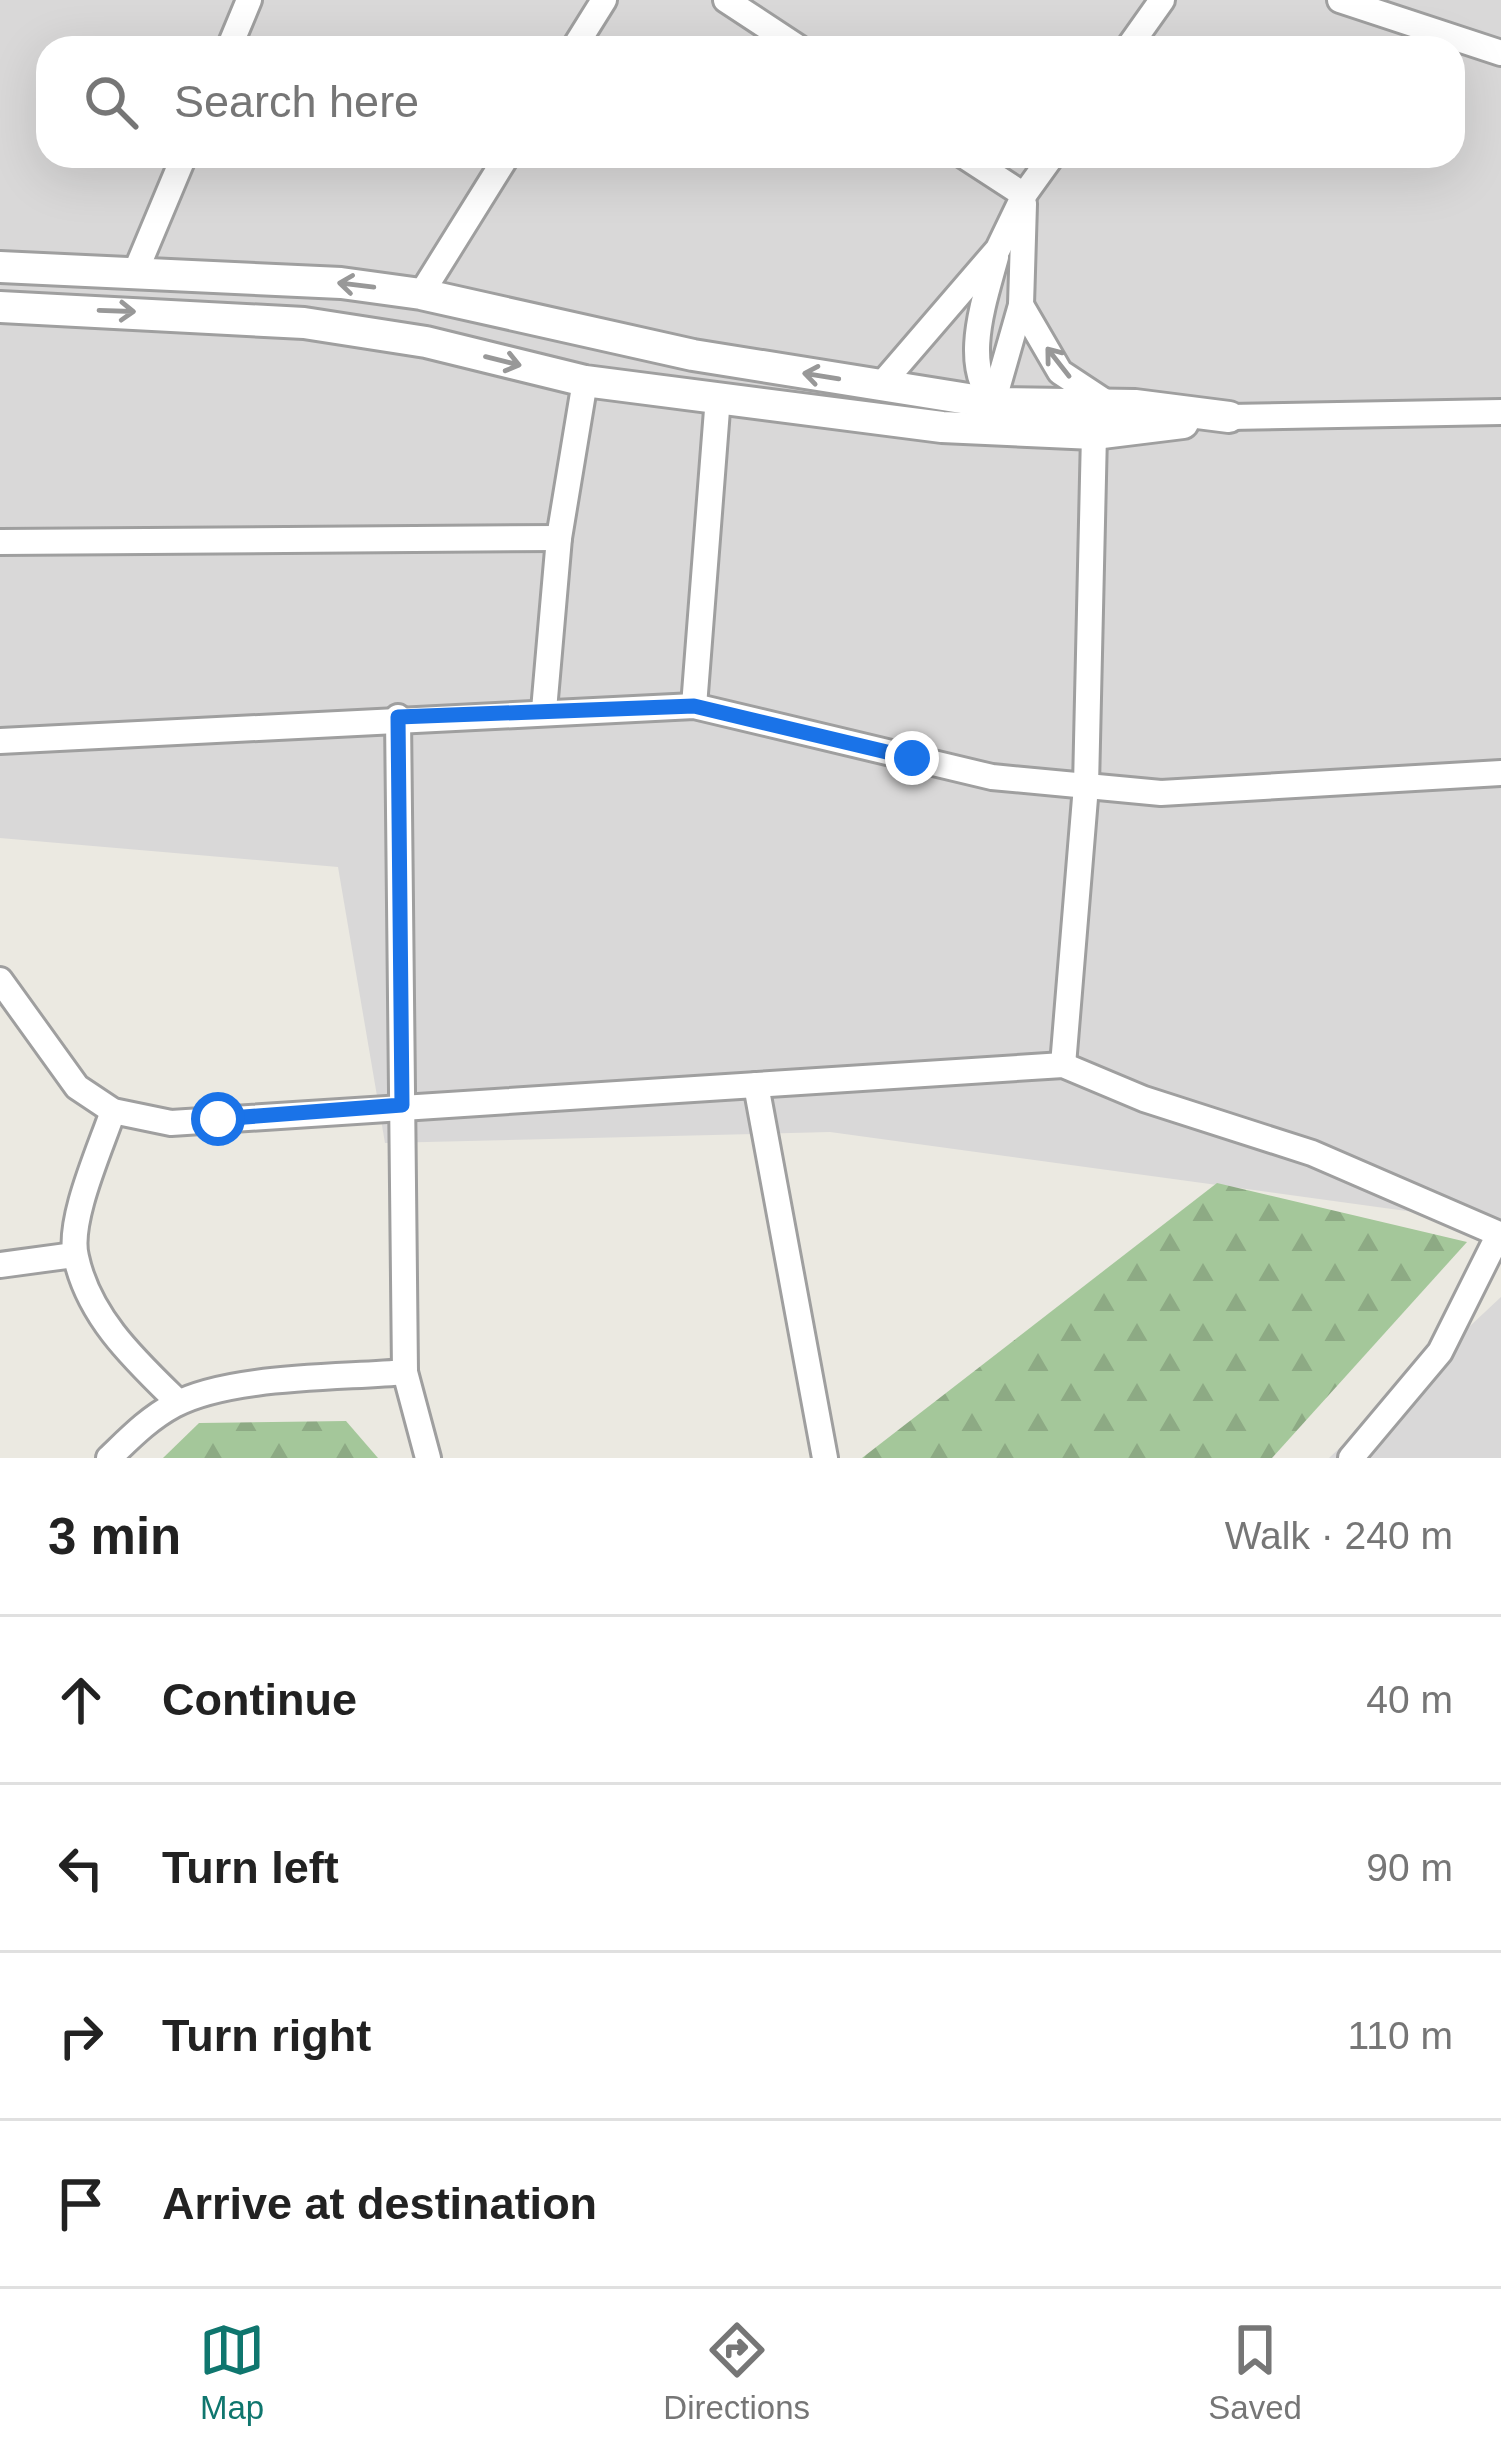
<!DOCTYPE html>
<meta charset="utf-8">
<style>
body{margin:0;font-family:Helvetica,sans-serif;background:#f2f2f2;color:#222}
.stop{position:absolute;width:36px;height:36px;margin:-27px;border:9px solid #1a73e8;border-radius:50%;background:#fff}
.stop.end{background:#1a73e8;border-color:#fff;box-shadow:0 3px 12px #0008}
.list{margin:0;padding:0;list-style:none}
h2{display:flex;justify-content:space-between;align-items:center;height:156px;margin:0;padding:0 48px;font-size:51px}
h2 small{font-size:39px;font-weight:400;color:#767676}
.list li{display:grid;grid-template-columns:78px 1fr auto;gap:36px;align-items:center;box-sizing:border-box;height:168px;padding:0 48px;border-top:3px solid #e0e0e0}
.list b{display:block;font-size:45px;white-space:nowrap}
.list em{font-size:39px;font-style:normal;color:#767676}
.icon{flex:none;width:66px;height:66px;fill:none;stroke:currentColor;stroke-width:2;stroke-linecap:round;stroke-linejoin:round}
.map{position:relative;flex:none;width:1501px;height:1458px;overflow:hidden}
.search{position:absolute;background:#fff;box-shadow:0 12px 48px #0002;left:36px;right:36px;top:36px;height:132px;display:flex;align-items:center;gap:30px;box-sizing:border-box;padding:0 42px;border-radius:36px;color:#767676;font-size:45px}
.sheet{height:828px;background:#fff}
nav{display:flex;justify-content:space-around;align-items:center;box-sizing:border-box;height:168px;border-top:3px solid #e0e0e0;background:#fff;font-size:33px;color:#767676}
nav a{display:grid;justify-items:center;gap:6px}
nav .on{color:#0f766e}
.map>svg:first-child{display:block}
.residential{fill:#d9d8d8;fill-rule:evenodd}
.forest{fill:url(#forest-firs)}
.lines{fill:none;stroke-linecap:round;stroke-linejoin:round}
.minor-casing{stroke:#9f9f9f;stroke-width:30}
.tertiary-casing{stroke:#9f9f9f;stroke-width:36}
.minor{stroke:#fff;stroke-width:24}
.tertiary{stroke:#fff;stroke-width:30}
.oneway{stroke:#989898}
.route{stroke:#1a73e8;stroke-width:15}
</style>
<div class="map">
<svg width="1501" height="1458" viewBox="0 0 1501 1458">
<defs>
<pattern id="forest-firs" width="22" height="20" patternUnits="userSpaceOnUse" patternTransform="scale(3)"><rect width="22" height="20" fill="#a4c79a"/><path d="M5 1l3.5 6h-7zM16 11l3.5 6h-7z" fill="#8daa84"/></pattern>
</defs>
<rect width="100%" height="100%" fill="#ebe9e1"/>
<g class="residential">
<path d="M0 0H1501V1224L830 1132 385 1143 338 867 0 838ZM48 48H1453V156H48Z"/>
<polygon points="1501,1297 1501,1458 1329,1458"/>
</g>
<g class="forest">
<polygon points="1217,1183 1467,1242 1272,1458 862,1458"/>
<polygon points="346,1421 378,1458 163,1458 199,1423"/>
</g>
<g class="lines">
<g class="minor-casing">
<g id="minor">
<polyline points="726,0 799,48"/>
<polyline points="1340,0 1501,53"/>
<polyline points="229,48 249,0"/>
<polyline points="574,48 604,0"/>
<polyline points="1128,48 1162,0"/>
<polyline points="964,156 1024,195"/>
<path d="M996 257C984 302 959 370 998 406"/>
<polyline points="135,273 184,156"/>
<polyline points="421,294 507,156"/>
<polyline points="1021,305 1060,372 1110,405"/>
<polyline points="880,386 998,249 1024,195 1052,156"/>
<polyline points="981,409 993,403 1021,305 1024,204"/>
<polyline points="1229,417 1501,412"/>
<polyline points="0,542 559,538"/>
<polyline points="694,706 718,397"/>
<polyline points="544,710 559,538 585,381"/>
<polyline points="398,717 405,1372 428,1458"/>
<polyline points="0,741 694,706 992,777 1161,793 1501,773"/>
<polyline points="0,980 77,1087 113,1111 171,1123 1063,1065 1144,1099 1312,1153 1499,1234 1440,1352 1351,1458"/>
<polyline points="1063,1065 1086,786 1094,434"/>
<polyline points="756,1085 825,1458"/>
<path d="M113 1111C101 1147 67 1221 76 1257 89 1318 136 1361 178 1402"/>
<polyline points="0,1265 74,1255"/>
<path d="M109 1458C130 1438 148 1419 174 1405 231 1375 340 1378 405 1372"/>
</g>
</g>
<g class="tertiary-casing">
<g id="tertiary">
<polyline points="0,267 341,283 421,294 693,355 993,403 1135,405 1229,417"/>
<polyline points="0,307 304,323 426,342 585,381 942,427 1094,434 1183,423"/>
</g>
</g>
<use href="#minor" class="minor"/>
<use href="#tertiary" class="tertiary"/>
</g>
<defs><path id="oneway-shaft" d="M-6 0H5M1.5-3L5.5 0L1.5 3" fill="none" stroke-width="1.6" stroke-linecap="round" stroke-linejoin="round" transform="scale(3)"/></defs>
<g class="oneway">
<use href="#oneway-shaft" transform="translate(356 285) rotate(-173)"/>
<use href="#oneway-shaft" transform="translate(117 311) rotate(2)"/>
<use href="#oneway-shaft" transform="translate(503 361) rotate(14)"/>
<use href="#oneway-shaft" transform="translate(1058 362) rotate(-128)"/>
<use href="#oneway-shaft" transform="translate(821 376) rotate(-171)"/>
</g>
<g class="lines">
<polyline class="route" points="218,1119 402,1105 398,717 694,706 912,758"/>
</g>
</svg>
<div class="stop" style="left:218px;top:1119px"></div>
<div class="stop end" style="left:912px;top:758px"></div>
<div class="search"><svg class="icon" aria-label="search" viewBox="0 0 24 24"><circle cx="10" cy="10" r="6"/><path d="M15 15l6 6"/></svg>Search here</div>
</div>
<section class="sheet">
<h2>3 min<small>Walk · 240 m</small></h2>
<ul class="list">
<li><svg class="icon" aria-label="ahead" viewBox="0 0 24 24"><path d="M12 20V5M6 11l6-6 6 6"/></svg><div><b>Continue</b></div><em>40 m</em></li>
<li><svg class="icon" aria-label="left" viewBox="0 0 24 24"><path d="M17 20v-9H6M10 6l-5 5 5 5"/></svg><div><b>Turn left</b></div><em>90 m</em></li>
<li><svg class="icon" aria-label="right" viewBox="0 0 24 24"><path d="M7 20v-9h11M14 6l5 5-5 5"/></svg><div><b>Turn right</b></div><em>110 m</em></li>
<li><svg class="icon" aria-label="arrive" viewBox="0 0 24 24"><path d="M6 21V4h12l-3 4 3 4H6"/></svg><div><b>Arrive at destination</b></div></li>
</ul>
</section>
<nav>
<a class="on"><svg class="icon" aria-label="map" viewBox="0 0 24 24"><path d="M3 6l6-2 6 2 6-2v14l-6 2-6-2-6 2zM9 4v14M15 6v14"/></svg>Map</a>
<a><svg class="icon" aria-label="directions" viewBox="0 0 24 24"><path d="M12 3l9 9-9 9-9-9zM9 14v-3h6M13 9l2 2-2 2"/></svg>Directions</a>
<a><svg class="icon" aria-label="saved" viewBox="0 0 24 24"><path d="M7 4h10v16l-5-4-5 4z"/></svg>Saved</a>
</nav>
